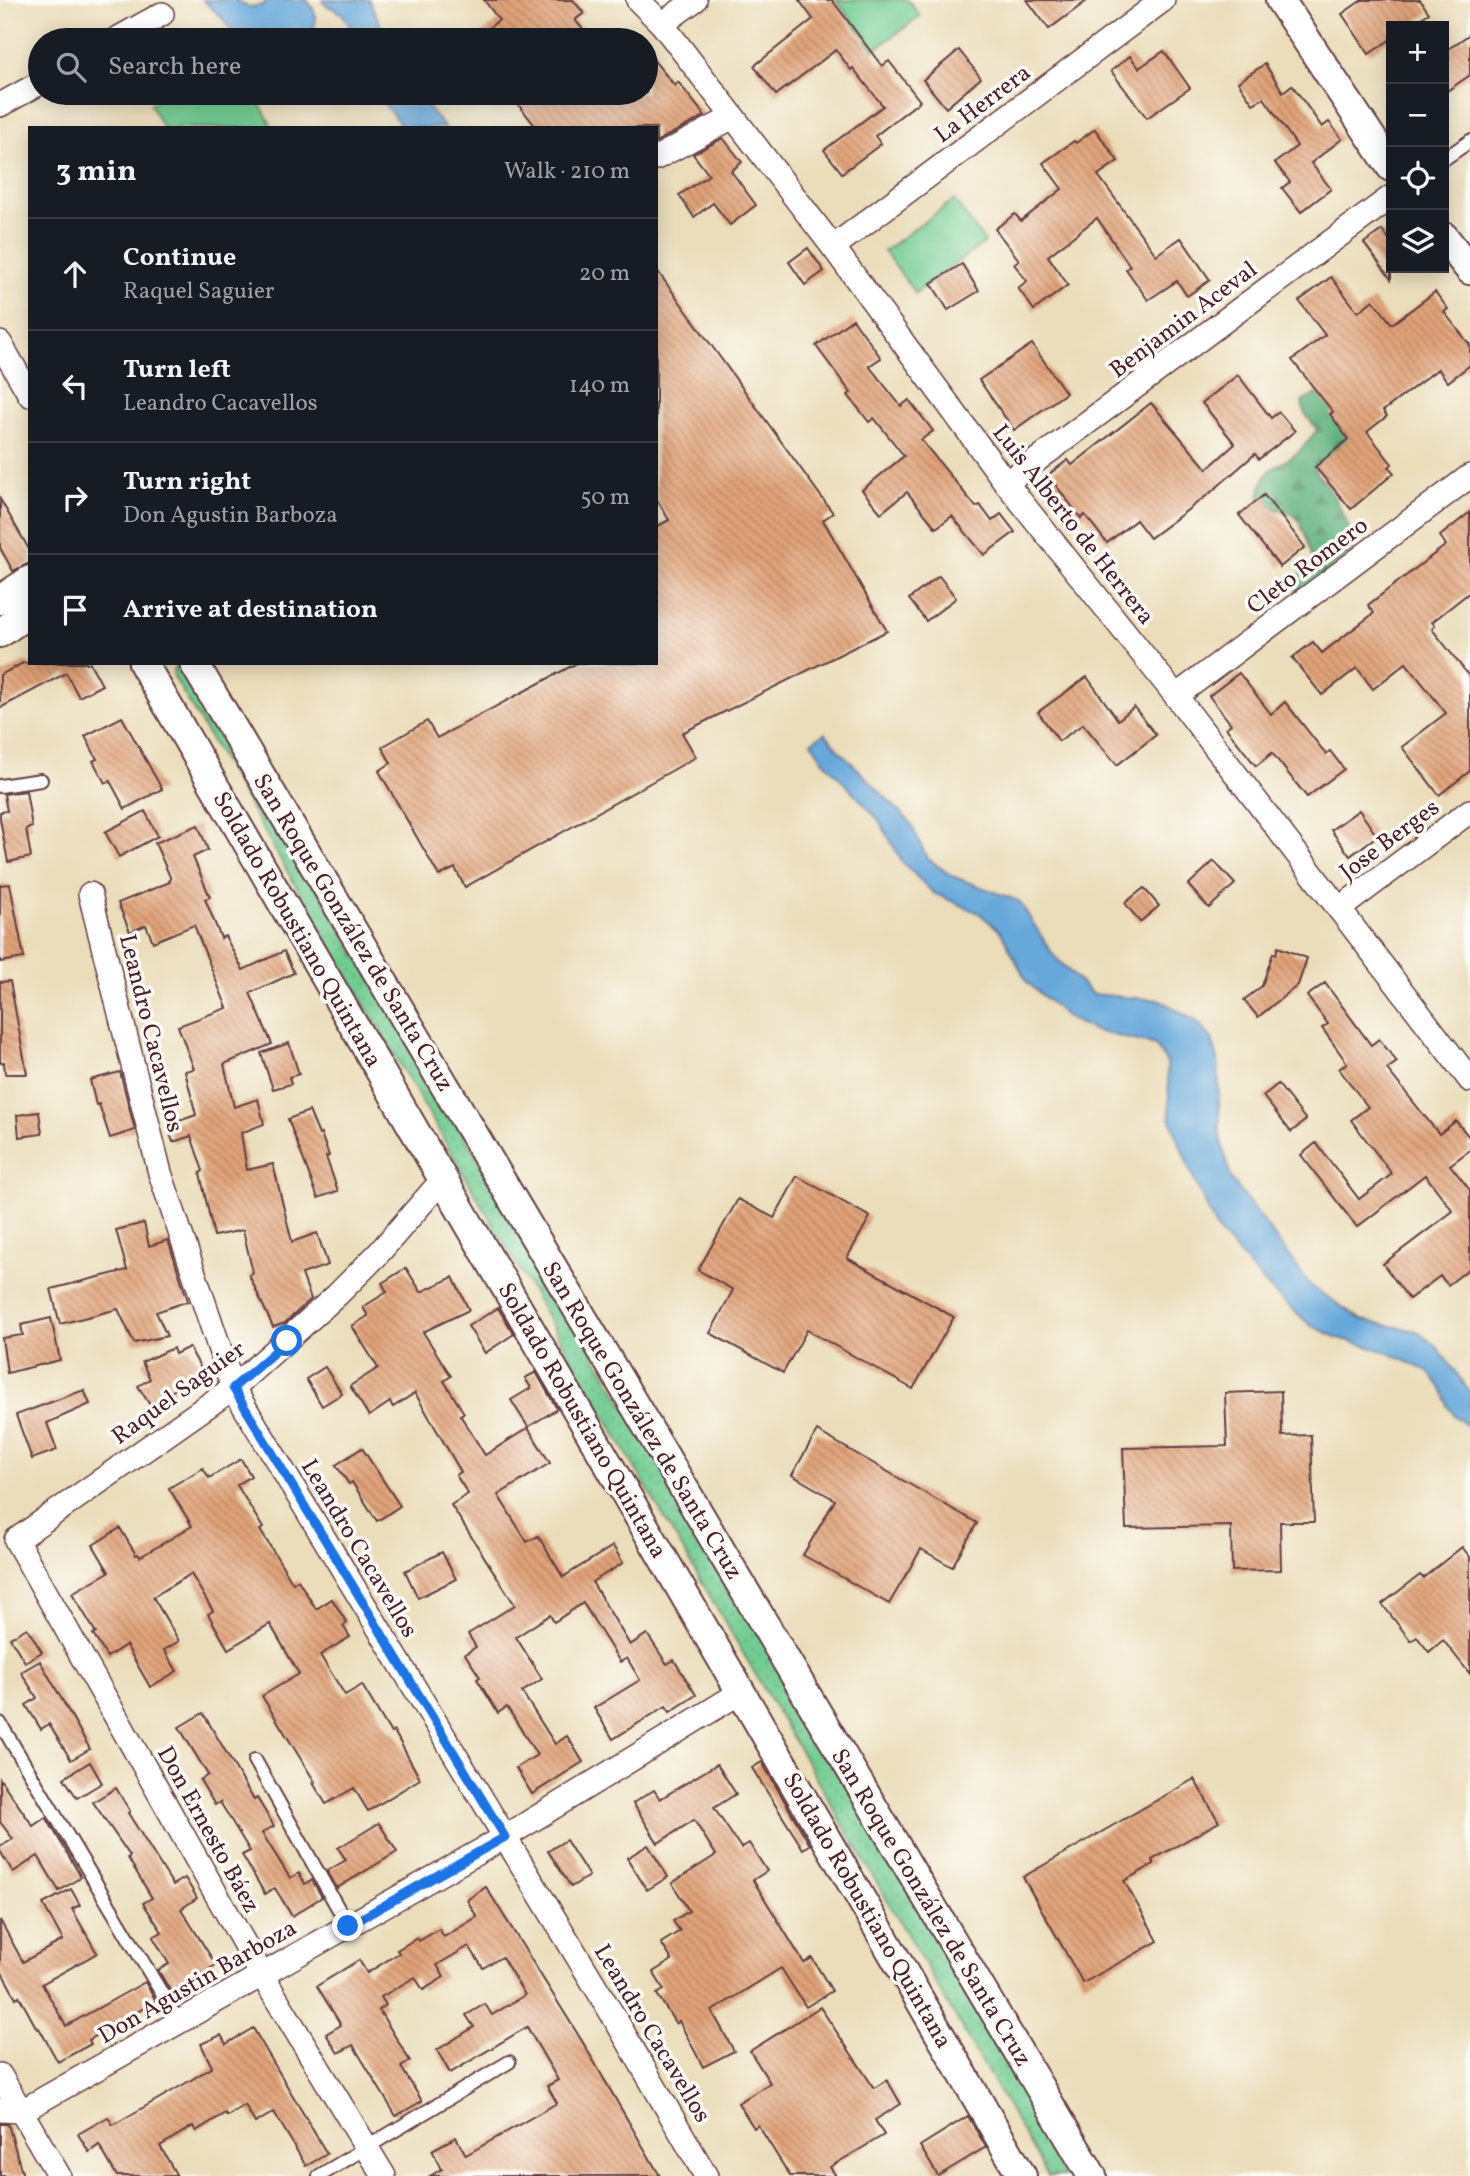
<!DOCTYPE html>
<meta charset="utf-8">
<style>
body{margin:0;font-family:Vollkorn,serif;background:#242831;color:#f1f3f6}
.controls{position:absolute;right:21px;top:21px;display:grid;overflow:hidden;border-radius:0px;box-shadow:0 4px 18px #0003}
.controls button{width:63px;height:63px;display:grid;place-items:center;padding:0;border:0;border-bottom:2px solid #363941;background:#171b24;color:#f1f3f6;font:35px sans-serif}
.stop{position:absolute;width:21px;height:21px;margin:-16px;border:5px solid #1a73e8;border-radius:50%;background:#fff}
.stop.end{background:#1a73e8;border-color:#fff;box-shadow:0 2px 7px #0008}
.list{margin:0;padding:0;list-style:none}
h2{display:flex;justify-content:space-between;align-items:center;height:91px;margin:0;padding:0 28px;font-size:30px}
h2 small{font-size:23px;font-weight:400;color:#9ea1a6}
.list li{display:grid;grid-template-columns:46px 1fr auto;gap:21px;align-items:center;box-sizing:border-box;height:112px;padding:0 28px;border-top:2px solid #363941}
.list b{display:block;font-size:26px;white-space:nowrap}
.list p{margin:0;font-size:23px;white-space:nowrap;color:#9ea1a6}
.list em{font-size:23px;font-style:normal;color:#9ea1a6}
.icon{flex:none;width:38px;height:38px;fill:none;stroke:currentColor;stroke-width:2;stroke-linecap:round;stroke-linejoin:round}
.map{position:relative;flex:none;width:1470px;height:2176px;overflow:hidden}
.search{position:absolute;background:#171b24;box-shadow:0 4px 18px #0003;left:28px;top:28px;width:630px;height:77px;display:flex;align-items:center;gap:18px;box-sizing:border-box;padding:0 24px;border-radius:38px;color:#9ea1a6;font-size:26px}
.panel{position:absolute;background:#171b24;box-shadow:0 4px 18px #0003;left:28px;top:126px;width:630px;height:539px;border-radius:0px}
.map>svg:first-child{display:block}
.grass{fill:url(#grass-dots);stroke:#5e765e;stroke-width:2}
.forest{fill:url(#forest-firs);stroke:#546854;stroke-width:2}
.garden{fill:#72cc92;stroke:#5e765e;stroke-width:2}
.water{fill:#66a8da;stroke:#586482;stroke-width:2}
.building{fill:url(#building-back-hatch)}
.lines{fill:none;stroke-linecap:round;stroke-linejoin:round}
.service-casing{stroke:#623c40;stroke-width:16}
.minor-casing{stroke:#623c40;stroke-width:26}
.tertiary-casing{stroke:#623c40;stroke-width:32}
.service{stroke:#fff;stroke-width:12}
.minor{stroke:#fff;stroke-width:23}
.tertiary{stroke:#fff;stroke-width:28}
.route{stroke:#1a73e8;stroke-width:9}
.labels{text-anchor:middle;stroke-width:7;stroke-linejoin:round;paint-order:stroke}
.street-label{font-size:24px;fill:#4a1f2b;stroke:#fdfcf7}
</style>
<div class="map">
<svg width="1470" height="2176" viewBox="0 0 1470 2176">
<defs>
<pattern id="grass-dots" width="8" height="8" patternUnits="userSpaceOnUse" patternTransform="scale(1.75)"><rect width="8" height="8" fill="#72cc92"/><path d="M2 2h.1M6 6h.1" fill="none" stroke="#64af7e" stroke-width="1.8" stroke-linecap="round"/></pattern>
<pattern id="forest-firs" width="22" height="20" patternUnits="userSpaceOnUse" patternTransform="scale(1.75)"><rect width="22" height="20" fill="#5db07c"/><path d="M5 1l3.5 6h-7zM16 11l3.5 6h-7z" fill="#4f8f66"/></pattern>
<pattern id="building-back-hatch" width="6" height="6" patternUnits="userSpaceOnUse" patternTransform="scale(1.75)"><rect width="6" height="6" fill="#e0a379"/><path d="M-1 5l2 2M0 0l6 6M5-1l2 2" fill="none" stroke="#b88463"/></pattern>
</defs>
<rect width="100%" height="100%" fill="#fdfcf7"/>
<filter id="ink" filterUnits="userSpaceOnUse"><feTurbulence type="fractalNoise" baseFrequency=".0143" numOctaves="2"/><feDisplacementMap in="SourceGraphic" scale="14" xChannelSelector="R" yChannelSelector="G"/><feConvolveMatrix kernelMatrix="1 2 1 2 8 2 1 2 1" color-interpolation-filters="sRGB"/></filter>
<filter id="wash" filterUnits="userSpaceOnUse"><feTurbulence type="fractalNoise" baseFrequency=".00686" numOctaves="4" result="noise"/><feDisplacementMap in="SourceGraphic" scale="28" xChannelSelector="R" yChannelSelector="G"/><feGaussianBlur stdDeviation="1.57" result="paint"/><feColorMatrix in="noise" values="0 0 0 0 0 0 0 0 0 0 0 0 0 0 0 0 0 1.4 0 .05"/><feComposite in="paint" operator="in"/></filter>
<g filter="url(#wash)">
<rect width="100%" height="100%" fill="#ebddba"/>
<polygon class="grass" points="178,664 184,665 1083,2176 1048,2176 174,677 173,670"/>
<path class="forest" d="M1320 392 1353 436 1315 469C1318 477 1323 480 1328 487 1338 504 1356 533 1352 552L1296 596 1298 576 1313 562C1311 551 1302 521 1293 515 1280 505 1271 515 1259 497 1264 463 1279 469 1298 452 1305 446 1311 437 1317 430L1304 412 1302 402Z"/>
<g class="garden">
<polygon points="836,0 908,0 920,16 874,50"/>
<polygon points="170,93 254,93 273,128 163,128 150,104"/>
<polygon points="954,200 985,242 915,293 884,251"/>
</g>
<g class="water">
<path d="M203 0H235L249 7 263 5 267 0H307C319 14 318 25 307 40H242L237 38 222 18Z"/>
<polygon points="323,0 369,0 388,40 358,40 342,13 324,4"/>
<polygon points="376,93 416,93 445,128 403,128"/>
<polygon points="825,733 838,749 910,822 927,858 952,876 1019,901 1054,956 1092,994 1160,1000 1199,1023 1212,1039 1218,1060 1220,1136 1231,1178 1311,1286 1362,1320 1417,1331 1437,1347 1470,1392 1470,1428 1455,1416 1448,1406 1444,1393 1429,1372 1387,1352 1336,1337 1310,1325 1270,1289 1217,1230 1190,1170 1170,1118 1167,1063 1155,1045 1095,1031 1069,1019 1027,982 1001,932 979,913 933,893 902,862 879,820 823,760 811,742"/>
</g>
<g id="blocks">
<g class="building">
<polygon points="484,0 573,0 584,13 575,20 592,40 473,40 499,20"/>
<polygon points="799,0 832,0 882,66 889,61 920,101 875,136 881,144 842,173 824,150 883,106 853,68 851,70 836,50 776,95 754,66 813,19"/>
<polygon points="1027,0 1088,0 1049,29"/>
<polygon points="1362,0 1420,0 1429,13 1409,26 1391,26 1391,39 1369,54 1342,14"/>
<polygon points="1470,34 1470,75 1444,93 1444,52"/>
<polygon points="959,50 981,78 946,108 923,80"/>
<polygon points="646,51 675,86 678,82 705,116 656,142 656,128 537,128 509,93 646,93"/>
<polygon points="1164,51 1190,88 1147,118 1111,71 1130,56 1139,68"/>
<polygon points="1265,64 1283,92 1292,85 1322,127 1329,122 1342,139 1311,163 1331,189 1301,212 1282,188 1290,182 1275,163 1297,146 1264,98 1253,104 1238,82"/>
<polygon points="1095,129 1118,161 1098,175 1156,255 1181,238 1210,280 1187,296 1177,281 1148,300 1126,269 1130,266 1097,218 1048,256 1068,285 1034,310 1018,288 1027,281 1014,264 1019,260 995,229 1015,214 1021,221 1062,189 1043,163 1074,141 1076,143"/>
<polygon points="723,138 742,162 731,171 756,205 730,225 713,203 694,217 679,195 709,175 693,154"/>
<polygon points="1382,230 1391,242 1391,279 1364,243"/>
<polygon points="808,248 824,271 805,285 789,262"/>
<polygon points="962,264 979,291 948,310 931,283"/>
<polygon points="656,269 833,513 823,520 887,631 682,733 696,757 465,887 455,868 439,876 379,771 391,763 382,747 427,721 437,738 577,663 656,663 656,527 669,520 656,498"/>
<polygon points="1331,277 1358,312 1373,300 1392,324 1435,292 1448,309 1444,312 1470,345 1470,365 1448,382 1438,369 1383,411 1387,416 1367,432 1392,464 1389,467 1394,473 1351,509 1315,467 1348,439 1330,414 1333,412 1292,360 1325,335 1299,301"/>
<polygon points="853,319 881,358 869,366 901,406 909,400 933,431 921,440 976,507 980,505 992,521 1001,514 1015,532 984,555 952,516 936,528 907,492 881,513 862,490 904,456 874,418 869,422 848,395 851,393 816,346"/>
<polygon points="1032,344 1066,393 1014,430 979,380"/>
<polygon points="1238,375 1271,418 1279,412 1295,431 1259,459 1255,454 1209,494 1150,538 1136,520 1107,543 1085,515 1081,518 1048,475 1068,460 1072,465 1151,403 1207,469 1235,444 1202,403"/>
<polygon points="1264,495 1305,547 1280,567 1239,515"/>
<polygon points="0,499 30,551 30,563 13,571 0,548"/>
<polygon points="1470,512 1470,592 1432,622 1435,626 1432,629 1470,677 1470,771 1439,795 1402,747 1446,713 1406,663 1373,689 1357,668 1322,695 1292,658 1313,642 1322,653 1374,613 1368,605 1446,545 1440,536"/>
<polygon points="939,576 956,598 926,621 909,599"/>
<polygon points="23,663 90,663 102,685 79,697 66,673 0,708 0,675"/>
<polygon points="1239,673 1271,714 1285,702 1326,754 1330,751 1344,769 1307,797 1272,753 1256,766 1226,728 1231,724 1209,696"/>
<polygon points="1087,677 1118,720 1134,707 1156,735 1117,765 1083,724 1059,741 1038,712"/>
<polygon points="122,717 162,789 125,809 110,781 105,783 93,761 97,759 85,736"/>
<polygon points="26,791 32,827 26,829 31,857 8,862 0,819 0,812 7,811 4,794"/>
<polygon points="1359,810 1377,836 1350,856 1331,830"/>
<polygon points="145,811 158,836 119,857 105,832"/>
<polygon points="198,825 208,850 193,857 210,897 205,899 221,938 225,936 243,970 284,951 294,973 250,993 272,1044 224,1064 234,1107 258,1099 264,1124 241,1133 247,1170 273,1164 292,1242 317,1233 328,1265 302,1274 311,1299 285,1323 273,1327 249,1275 253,1273 243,1230 214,1236 200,1173 203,1171 191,1136 173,1142 167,1125 196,1115 185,1071 194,1069 178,1026 227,1008 194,925 153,942 146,925 130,932 118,903 170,882 169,880 171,879 155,843"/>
<polygon points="1214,861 1235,884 1209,908 1188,885"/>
<polygon points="10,884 24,958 0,962 0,885"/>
<polygon points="1144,888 1159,906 1140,922 1125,903"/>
<polygon points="1278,947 1307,958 1298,985 1258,1017 1244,1000 1262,986 1273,953 1276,954"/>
<polygon points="10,981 27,1074 5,1074 4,1062 0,1063 0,982"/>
<polygon points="1325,983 1371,1045 1379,1039 1397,1062 1387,1069 1439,1134 1456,1121 1470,1138 1470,1150 1450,1165 1470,1190 1470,1268 1448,1285 1440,1276 1409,1299 1383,1264 1453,1211 1425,1175 1357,1227 1301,1155 1316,1143 1359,1199 1392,1174 1351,1120 1368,1107 1339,1069 1347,1063 1322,1028 1328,1024 1307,996"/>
<polygon points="289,1043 299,1074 289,1077 291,1084 273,1089 261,1053"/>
<polygon points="120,1072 135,1130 110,1138 99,1104 96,1105 90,1080"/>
<polygon points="1278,1084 1306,1120 1291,1132 1263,1096"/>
<polygon points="309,1111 319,1135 321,1134 329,1156 326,1157 338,1191 318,1198 288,1119"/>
<polygon points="39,1112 42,1134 19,1137 17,1115"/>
<polygon points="797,1176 870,1217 847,1258 954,1317 913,1389 807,1330 783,1373 710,1333 733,1290 698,1270 738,1199 774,1218"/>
<polygon points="144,1223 149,1246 168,1240 188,1301 156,1312 167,1336 134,1343 118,1309 60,1324 51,1289 127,1270 116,1230"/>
<polygon points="406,1268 421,1292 453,1277 469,1310 423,1332 451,1376 444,1381 464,1413 460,1415 485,1455 528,1428 550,1463 498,1495 527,1542 538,1536 563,1577 613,1546 623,1563 592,1582 630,1645 647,1634 667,1664 674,1660 696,1695 670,1712 666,1706 613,1739 594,1708 640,1680 627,1658 620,1662 583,1603 554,1622 550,1615 516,1637 542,1679 522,1692 555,1744 567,1736 583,1762 532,1794 516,1768 537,1755 507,1707 498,1713 477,1679 480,1677 465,1654 476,1647 468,1634 515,1605 451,1505 468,1494 456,1475 461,1472 415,1393 393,1407 390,1402 369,1416 350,1386 378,1368 352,1326 368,1316 363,1307 387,1292 382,1283"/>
<polygon points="498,1308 514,1334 485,1353 468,1326"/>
<polygon points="51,1318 60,1360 7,1373 2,1338 23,1335 21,1325"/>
<polygon points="189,1347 203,1372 150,1405 138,1386 150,1379 142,1362 173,1348 175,1354"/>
<polygon points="325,1367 342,1394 322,1406 306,1379"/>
<polygon points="536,1372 557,1409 528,1427 511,1400 531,1388 525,1378"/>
<polygon points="84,1390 90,1404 47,1423 57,1450 32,1459 16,1415"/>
<polygon points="1281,1391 1282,1436 1311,1435 1314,1522 1280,1522 1281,1570 1232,1571 1231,1526 1126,1528 1123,1448 1227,1446 1225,1393"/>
<polygon points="817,1431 977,1523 952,1567 921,1549 889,1604 803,1555 835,1500 792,1475"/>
<polygon points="362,1448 400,1506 377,1521 352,1482 349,1484 336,1465"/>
<polygon points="241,1459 251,1476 237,1485 263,1528 260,1530 293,1583 298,1580 316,1609 332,1599 347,1623 343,1626 350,1637 320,1655 345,1695 362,1685 391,1733 394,1731 420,1779 368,1811 354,1788 326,1804 313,1783 315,1782 262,1696 299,1674 270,1624 228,1649 208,1614 213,1611 191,1574 153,1597 179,1641 164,1650 177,1671 150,1687 126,1645 107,1657 93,1634 96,1633 72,1593 109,1572 93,1545 120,1528 136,1555 138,1554 140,1557 192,1526 169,1488 203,1468 209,1478"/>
<polygon points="1462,1547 1470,1557 1470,1674 1443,1640 1429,1652 1417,1637 1411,1641 1382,1604 1420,1575 1423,1578"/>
<polygon points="442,1552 456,1579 418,1598 405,1571"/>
<polygon points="27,1628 42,1652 25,1662 10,1638"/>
<polygon points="40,1661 90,1749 71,1760 49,1724 41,1729 26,1705 37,1698 21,1672"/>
<polygon points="203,1713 254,1800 257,1798 274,1826 262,1833 290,1878 299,1873 305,1884 312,1880 322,1897 292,1916 275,1888 265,1894 242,1855 250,1851 220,1802 215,1805 200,1780 208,1775 179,1727"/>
<polygon points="90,1762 102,1783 77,1798 64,1778"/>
<polygon points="762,1762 810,1845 803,1849 752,1768"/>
<polygon points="717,1764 736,1794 714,1808 741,1848 749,1843 767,1871 753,1880 804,1963 812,1958 832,1991 806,2007 781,1968 712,2011 734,2051 703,2067 679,2021 676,2024 657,1994 664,1990 653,1972 672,1960 661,1943 680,1931 673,1921 689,1911 672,1883 716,1855 694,1820 658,1843 633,1803 654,1790 660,1799"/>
<polygon points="0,1779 33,1826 46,1817 81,1877 59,1891 38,1856 13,1872 0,1851 0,1847 13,1839 0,1822"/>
<polygon points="1194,1779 1219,1822 1152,1860 1154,1864 1124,1881 1158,1941 1083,1983 1023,1877"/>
<polygon points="116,1788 130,1811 128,1813 173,1885 185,1878 197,1898 181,1909 216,1965 171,1992 158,1970 169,1964 153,1937 162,1932 143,1903 152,1898 128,1858 130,1856 93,1802"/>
<polygon points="379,1823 397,1852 337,1888 327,1871 346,1860 338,1848"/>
<polygon points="566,1840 589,1876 571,1887 548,1851"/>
<polygon points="648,1845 668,1877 647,1890 627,1858"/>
<polygon points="486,1887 582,2041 660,2176 430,2176 442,2169 432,2150 456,2137 466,2155 557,2103 547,2086 558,2080 527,2027 450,2073 437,2050 474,2027 466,2015 485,2004 492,2015 525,1995 502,1957 483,1968 469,1946 437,1965 444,1977 423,1990 415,1977 381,1997 386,2005 379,2010 410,2061 401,2067 422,2101 396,2116 353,2045 338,2053 326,2034 341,2025 317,1986 359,1960 367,1973 399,1953 397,1950 417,1938 419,1941 439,1929 444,1937 477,1917 467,1900"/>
<polygon points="71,1889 80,1905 72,1909 97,1953 42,1984 66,2026 145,1982 156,2001 89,2040 91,2044 58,2062 39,2028 37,2029 19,1996 16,1998 0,1969 0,1920 23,1962 63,1940 43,1904"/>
<polygon points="820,2007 874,2088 887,2080 901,2104 875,2120 884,2135 830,2167 836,2176 790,2176 758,2125 754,2128 738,2103 770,2083 750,2051"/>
<polygon points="253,2028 327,2154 306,2166 274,2112 255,2123 245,2105 227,2116 225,2113 196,2131 193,2126 160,2146 177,2176 117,2176 99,2145 89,2152 78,2134 108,2117 113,2125 186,2083 212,2067 201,2044 221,2035 226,2044"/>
<polygon points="968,2116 986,2147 938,2176 920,2146"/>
<polygon points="0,2124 8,2124 23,2176 0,2176"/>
</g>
</g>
</g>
<g filter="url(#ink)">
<use href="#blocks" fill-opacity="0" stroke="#623c40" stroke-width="2"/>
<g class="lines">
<g class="service-casing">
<g id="service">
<polyline points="1444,159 1470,141"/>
<polyline points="0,786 41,780"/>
<polyline points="0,1723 179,2022"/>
<polyline points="255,1760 348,1926"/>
<polyline points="319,2176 509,2062"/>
</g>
</g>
<g class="minor-casing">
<g id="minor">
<polyline points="638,0 662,24 833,247 1006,483 1176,696 1470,1080"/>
<polyline points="662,24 695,0"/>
<polyline points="115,40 162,14"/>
<polyline points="0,105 40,83"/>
<polyline points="656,158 733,117"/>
<polyline points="833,247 1163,0"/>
<polyline points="0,343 30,395"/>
<polyline points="1006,483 1391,197"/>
<polyline points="1176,696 1470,476"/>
<polyline points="90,894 160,1173 233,1388 617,2022 706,2176"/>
<polyline points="1339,909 1470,811"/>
<polyline points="0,2075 59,2176"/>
<polyline points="0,2110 22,2111 505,1837 741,1692"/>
<polyline points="384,2176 262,1975 16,1540 233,1388 337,1295 377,1255 443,1179"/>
</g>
</g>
<g class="tertiary-casing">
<g id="tertiary">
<polyline points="1280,0 1391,167"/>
<polyline points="1444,237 1470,270"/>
<polyline points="0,600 30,580"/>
<polyline points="0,633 30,612"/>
<polyline points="143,663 1022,2176"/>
<polyline points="194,663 1092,2176"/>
</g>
</g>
<use href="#service" class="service"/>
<use href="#minor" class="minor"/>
<use href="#tertiary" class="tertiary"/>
</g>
</g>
<g class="lines" filter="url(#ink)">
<polyline class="route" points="287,1341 233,1388 505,1837 348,1926"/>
</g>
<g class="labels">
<g class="street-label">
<text transform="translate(982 103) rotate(-37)" y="8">La Herrera</text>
<text transform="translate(1183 319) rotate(-37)" y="8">Benjamin Aceval</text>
<text transform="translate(1074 524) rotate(52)" y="8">Luis Alberto de Herrera</text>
<text transform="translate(1307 565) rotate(-37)" y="8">Cleto Romero</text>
<text transform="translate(1389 839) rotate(-37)" y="8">Jose Berges</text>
<text transform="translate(298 929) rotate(60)" y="8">Soldado Robustiano Quintana</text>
<text transform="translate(354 932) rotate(59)" y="8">San Roque González de Santa Cruz</text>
<text transform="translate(152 1033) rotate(76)" y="8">Leandro Cacavellos</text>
<text transform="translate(178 1392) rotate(-36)" y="8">Raquel Saguier</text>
<text transform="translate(583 1420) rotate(60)" y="8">Soldado Robustiano Quintana</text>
<text transform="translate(643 1420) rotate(59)" y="8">San Roque González de Santa Cruz</text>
<text transform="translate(360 1548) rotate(59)" y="8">Leandro Cacavellos</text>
<text transform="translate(209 1829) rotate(61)" y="8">Don Ernesto Báez</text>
<text transform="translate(932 1907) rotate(59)" y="8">San Roque González de Santa Cruz</text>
<text transform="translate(868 1910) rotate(60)" y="8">Soldado Robustiano Quintana</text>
<text transform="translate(197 1981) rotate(-30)" y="8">Don Agustin Barboza</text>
<text transform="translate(653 2033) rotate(59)" y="8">Leandro Cacavellos</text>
</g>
</g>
</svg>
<div class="controls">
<button>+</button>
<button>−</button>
<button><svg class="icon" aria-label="locate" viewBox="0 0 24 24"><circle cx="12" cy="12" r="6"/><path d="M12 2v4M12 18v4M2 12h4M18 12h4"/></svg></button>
<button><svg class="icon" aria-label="layers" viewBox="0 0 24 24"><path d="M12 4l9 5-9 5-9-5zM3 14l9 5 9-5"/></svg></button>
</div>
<div class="stop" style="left:287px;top:1341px"></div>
<div class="stop end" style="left:348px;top:1926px"></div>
<div class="search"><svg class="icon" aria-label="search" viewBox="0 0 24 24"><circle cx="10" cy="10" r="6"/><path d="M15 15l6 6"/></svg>Search here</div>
<section class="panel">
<h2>3 min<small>Walk · 210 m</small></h2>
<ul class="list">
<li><svg class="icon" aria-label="ahead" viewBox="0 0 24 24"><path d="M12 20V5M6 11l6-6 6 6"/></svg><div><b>Continue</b><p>Raquel Saguier</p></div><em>20 m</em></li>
<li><svg class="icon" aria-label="left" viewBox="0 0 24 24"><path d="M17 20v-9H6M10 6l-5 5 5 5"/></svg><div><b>Turn left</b><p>Leandro Cacavellos</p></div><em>140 m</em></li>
<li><svg class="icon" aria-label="right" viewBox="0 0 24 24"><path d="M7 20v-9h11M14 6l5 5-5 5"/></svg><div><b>Turn right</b><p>Don Agustin Barboza</p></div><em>50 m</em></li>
<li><svg class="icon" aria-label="arrive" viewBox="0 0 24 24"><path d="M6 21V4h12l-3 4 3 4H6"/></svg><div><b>Arrive at destination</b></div></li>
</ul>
</section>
</div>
